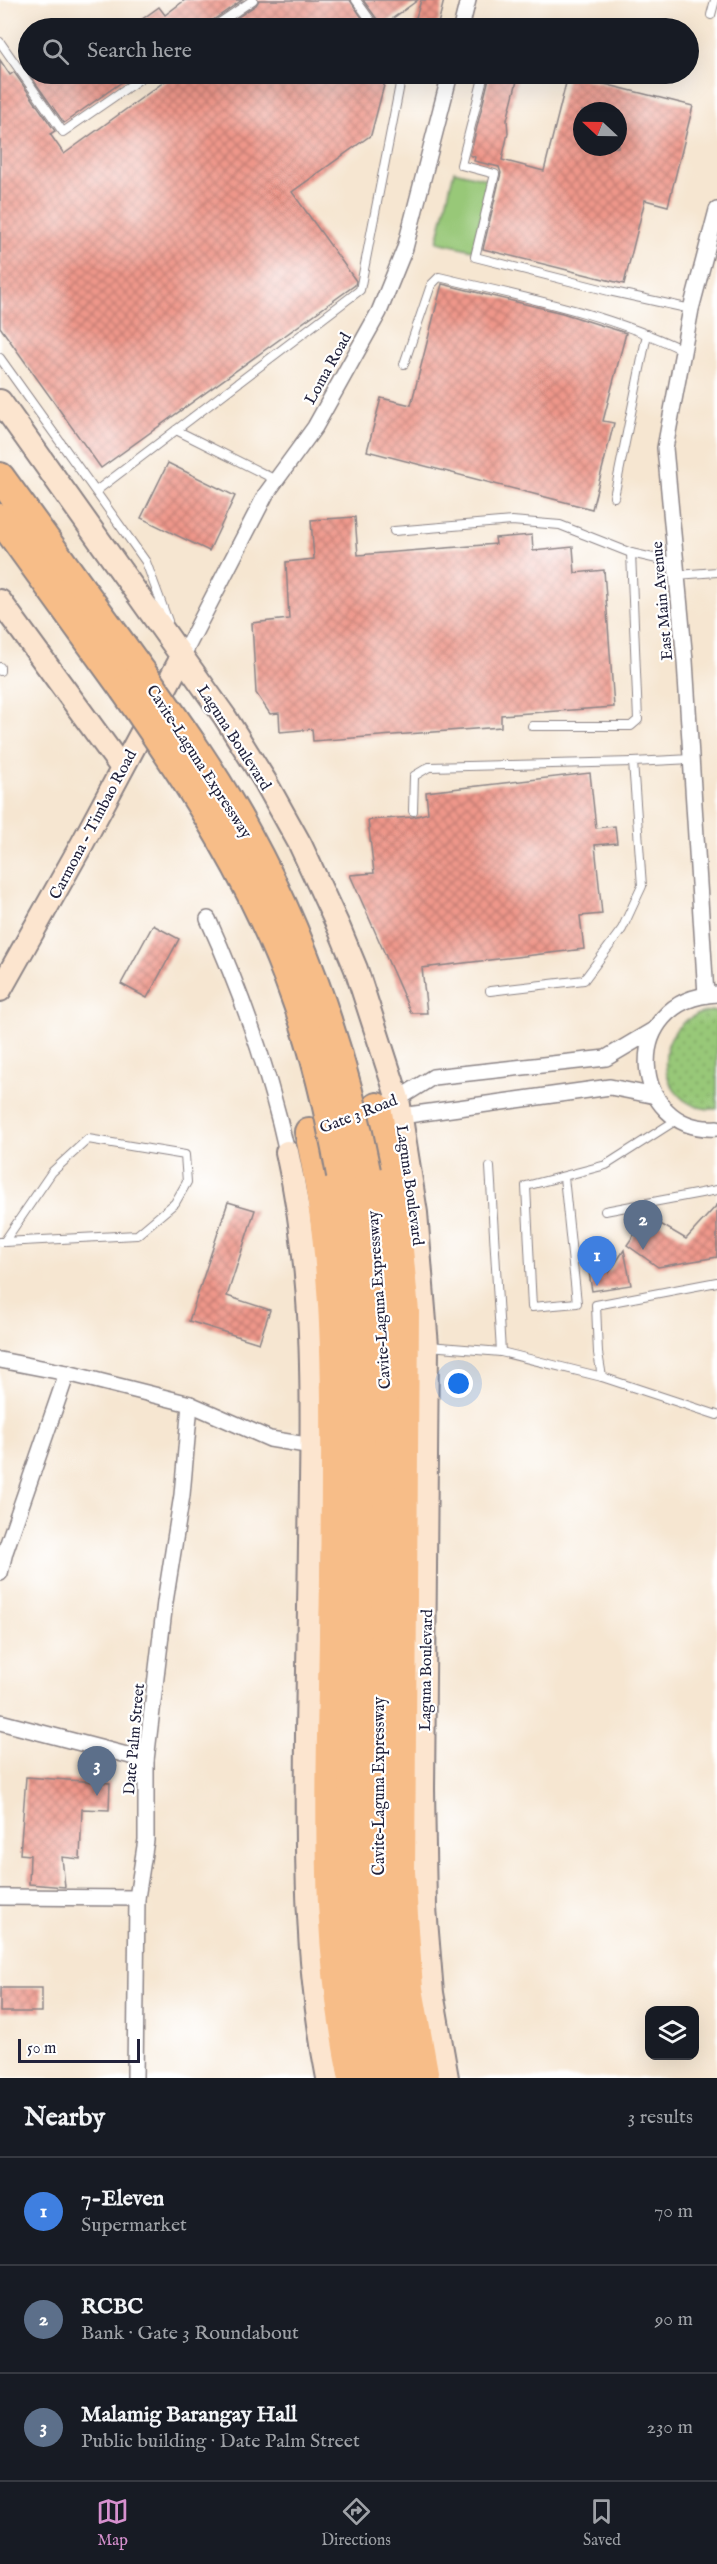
<!DOCTYPE html>
<meta charset="utf-8">
<style>
body{margin:0;font-family:"IM FELL English",serif;background:#20242c;color:#f1f3f6}
.controls{position:absolute;right:18px;bottom:18px;display:grid;overflow:hidden;border-radius:12px;box-shadow:0 6px 24px #0002}
.controls button{width:54px;height:54px;display:grid;place-items:center;padding:0;border:0;border-bottom:2px solid #363941;background:#171b24;color:#f1f3f6;font:30px sans-serif}
.compass{position:absolute;left:573px;top:102px;width:54px;height:54px;border-radius:50%;background:#171b24;box-shadow:0 6px 24px #0002;rotate:292deg}
.scale{position:absolute;left:18px;bottom:15px;width:122px;box-sizing:border-box;padding-left:6px;border:3px solid #22223b;border-top:0;font-size:16px;line-height:21px;white-space:nowrap;color:#22223b;-webkit-text-stroke:4px #fff;paint-order:stroke}
.you{position:absolute;left:459px;top:1384px;width:21px;height:21px;margin:-15px;border:4px solid #fff;border-radius:50%;background:#1a73e8;box-shadow:0 0 0 9px #1a73e833}
.badge{display:grid;place-items:center;width:39px;height:39px;border-radius:50%;background:#d690ce;color:#fff;font-size:20px;font-weight:700}
.pin{position:absolute;translate:-50% -50px;filter:drop-shadow(0 2px 3px #0008)}
.pin::after{content:'';position:absolute;top:32px;width:21px;height:18px;background:inherit;clip-path:polygon(0 0,100% 0,50% 100%)}
.list{margin:0;padding:0;list-style:none}
h2{display:flex;justify-content:space-between;align-items:center;height:78px;margin:0;padding:0 24px;font-size:26px}
h2 small{font-size:20px;font-weight:400;color:#9ea1a6}
.list li{display:grid;grid-template-columns:39px 1fr auto;gap:18px;align-items:center;box-sizing:border-box;height:108px;padding:0 24px;border-top:2px solid #363941}
.list b{display:block;font-size:22px;white-space:nowrap}
.list p{margin:0;font-size:20px;white-space:nowrap;color:#9ea1a6}
.list em{font-size:20px;font-style:normal;color:#9ea1a6}
.icon{flex:none;width:33px;height:33px;fill:none;stroke:currentColor;stroke-width:2;stroke-linecap:round;stroke-linejoin:round}
.map{position:relative;flex:none;width:717px;height:2078px;overflow:hidden}
.search{position:absolute;background:#171b24;box-shadow:0 6px 24px #0002;left:18px;right:18px;top:18px;height:66px;display:flex;align-items:center;gap:15px;box-sizing:border-box;padding:0 21px;border-radius:33px;color:#9ea1a6;font-size:22px}
.sheet{height:402px;background:#171b24}
nav{display:flex;justify-content:space-around;align-items:center;box-sizing:border-box;height:84px;border-top:2px solid #363941;background:#171b24;font-size:16px;color:#9ea1a6}
nav a{display:grid;justify-items:center;gap:3px}
nav .on{color:#d690ce}
.map>svg:first-child{display:block}
.grass{fill:url(#grass-dots);stroke:#5d755a;stroke-width:1.5}
.garden{fill:#98c878;stroke:#5d755a;stroke-width:1.5}
.building{fill:url(#building-cross-hatch);fill-rule:evenodd}
.lines{fill:none;stroke-linecap:round;stroke-linejoin:round}
.service-casing{stroke:#8c8486;stroke-width:10}
.minor-casing{stroke:#8c8486;stroke-width:18}
.secondary-casing{stroke:#8c8486;stroke-width:26}
.motorway-casing{stroke:#8c8486;stroke-width:32}
.service{stroke:#fff;stroke-width:8}
.minor{stroke:#fff;stroke-width:15}
.secondary{stroke:#fce5cf;stroke-width:22}
.motorway{stroke:#f7bd88;stroke-width:28}
.motorway-bridge-casing{stroke:#8c8486;stroke-width:32;stroke-linecap:butt}
.motorway-bridge{stroke:#f7bd88;stroke-width:28}
.labels{text-anchor:middle;stroke-width:4.5;stroke-linejoin:round;paint-order:stroke}
.street-label{font-size:16px;fill:#22223b;stroke:#fff}
</style>
<div class="map">
<svg width="717" height="2078" viewBox="0 0 717 2078">
<defs>
<pattern id="grass-dots" width="8" height="8" patternUnits="userSpaceOnUse" patternTransform="scale(1.5)"><rect width="8" height="8" fill="#98c878"/><path d="M2 2h.1M6 6h.1" fill="none" stroke="#7ca264" stroke-width="1.8" stroke-linecap="round"/></pattern>
<pattern id="building-cross-hatch" width="8" height="8" patternUnits="userSpaceOnUse" patternTransform="scale(1.5)"><rect width="8" height="8" fill="#ef978a"/><path d="M0 0l8 8M0 8l8-8" fill="none" stroke="#c17b72"/></pattern>
</defs>
<rect width="100%" height="100%" fill="#fff"/>
<filter id="ink" filterUnits="userSpaceOnUse"><feTurbulence type="fractalNoise" baseFrequency=".0167" numOctaves="2"/><feDisplacementMap in="SourceGraphic" scale="12" xChannelSelector="R" yChannelSelector="G"/><feConvolveMatrix kernelMatrix="1 2 1 2 8 2 1 2 1" color-interpolation-filters="sRGB"/></filter>
<filter id="wash" filterUnits="userSpaceOnUse"><feTurbulence type="fractalNoise" baseFrequency=".008" numOctaves="4" result="noise"/><feDisplacementMap in="SourceGraphic" scale="24" xChannelSelector="R" yChannelSelector="G"/><feGaussianBlur stdDeviation="1.35" result="paint"/><feColorMatrix in="noise" values="0 0 0 0 0 0 0 0 0 0 0 0 0 0 0 0 0 1.4 0 .05"/><feComposite in="paint" operator="in"/></filter>
<g filter="url(#wash)">
<rect width="100%" height="100%" fill="#f6e6d1"/>
<path class="grass" d="M713 1011H717V1109C652 1112 646 1018 713 1011Z"/>
<polygon class="garden" points="454,171 490,180 473,250 437,242"/>
<g id="blocks">
<g class="building">
<polygon points="185,0 242,0 209,23 206,28 130,28 159,7 165,15"/>
<polygon points="259,0 350,0 369,28 222,28 256,5"/>
<polygon points="363,0 418,0 382,26"/>
<polygon points="421,0 444,0 437,28 413,28"/>
<polygon points="0,60 10,75 14,72 55,131 50,134 64,154 175,74 387,74 371,135 292,192 356,281 355,285 101,468 0,327"/>
<polygon points="29,74 133,74 64,123"/>
<path d="M490 74 518 77 507 120 508 133 502 160 544 171 568 75 693 106 668 206 645 200 624 284 483 249 501 173 499 167 474 161 475 157 470 155ZM582 111H618V147H582Z"/>
<polygon points="442,284 562,313 626,333 603,421 614,423 592,509 367,451 381,398 411,405"/>
<polygon points="168,463 235,496 209,551 141,518"/>
<polygon points="355,517 358,555 496,544 495,538 532,535 533,551 573,547 575,573 604,570 614,707 501,715 501,727 313,741 312,729 280,732 279,713 270,714 256,693 252,623 289,619 286,562 314,559 311,520"/>
<polygon points="590,773 596,828 615,826 617,843 595,845 602,914 580,916 584,949 422,968 427,1013 411,1013 350,875 374,873 368,820 413,817 428,813 426,792"/>
<polygon points="153,925 179,939 147,998 121,984"/>
<polygon points="228,1202 255,1210 227,1296 270,1310 259,1343 189,1321"/>
<polygon points="717,1205 717,1257 658,1267 627,1245 647,1216 686,1239"/>
<polygon points="624,1250 631,1285 592,1291 587,1260 605,1256 609,1273"/>
<polygon points="26,1777 110,1783 109,1810 82,1809 80,1859 62,1857 65,1887 29,1884 30,1855 20,1854"/>
<rect x="0" y="1988" width="42" height="24"/>
</g>
</g>
</g>
<g filter="url(#ink)">
<use href="#blocks" fill-opacity="0" stroke="#8c8486" stroke-width="1.5"/>
<g class="lines">
<g class="service-casing">
<g id="service">
<polyline points="356,0 376,28"/>
<polyline points="711,15 715,0"/>
<polyline points="212,28 253,0"/>
<polyline points="0,42 63,132 147,74"/>
<polyline points="430,74 449,79"/>
<polyline points="484,74 461,165 495,174 475,257 609,291 691,309"/>
<polyline points="0,358 146,562 168,621"/>
<path d="M404 364 431 285 439 277C522 297 606 313 683 350"/>
<polyline points="176,430 276,480"/>
<polyline points="96,491 360,290 402,74"/>
<polyline points="614,497 647,334"/>
<polyline points="394,531 512,521 560,525 631,553 675,563"/>
<polyline points="677,575 717,572"/>
<polyline points="0,667 0,671"/>
<polyline points="532,726 631,726 638,720 631,553"/>
<polyline points="413,811 414,776 429,767 633,762"/>
<polyline points="490,991 584,980 622,929 642,886 633,762 692,759"/>
<polyline points="490,1167 501,1352"/>
<polyline points="564,1177 577,1303 532,1307 526,1186 606,1165 678,1119"/>
<polyline points="605,1211 717,1190"/>
<polyline points="0,1242 4,1242 137,1235 175,1203 187,1182 185,1155 88,1139 52,1172 4,1242"/>
<polyline points="429,1346 501,1352 602,1377 717,1415"/>
<polyline points="602,1377 598,1353 596,1305 717,1282"/>
</g>
</g>
<g class="minor-casing">
<g id="minor">
<polyline points="461,28 468,0"/>
<polyline points="182,657 266,494 315,427 379,312 405,248 450,74"/>
<path d="M208 919C242 994 269 1071 287 1152"/>
<path d="M717 994C618 999 630 1134 717 1128"/>
<polyline points="706,995 685,661 665,448 691,309 717,210"/>
<polyline points="398,1099 433,1077 606,1058 655,1029"/>
<polyline points="401,1116 610,1087 656,1096"/>
<polyline points="0,1360 67,1373 190,1404 270,1439 312,1446"/>
<polyline points="0,1573 5,1552 67,1373"/>
<polyline points="0,1722 146,1760"/>
<polyline points="0,1897 137,1898"/>
<polyline points="135,2078 137,1898 146,1840 146,1760 165,1602 182,1495 190,1404"/>
</g>
</g>
<g class="secondary-casing">
<g id="secondary">
<polyline points="0,401 225,717 265,781 300,844 339,928 356,969 398,1099 416,1213 427,1346 423,1789 425,1908 432,1993 447,2078"/>
<polyline points="0,601 122,768"/>
<polyline points="0,990 82,844 182,657"/>
<path d="M287 1152C312 1263 313 1369 311 1482 310 1566 309 1650 307 1734 306 1849 305 1964 328 2078"/>
</g>
</g>
<g class="motorway-casing">
<g id="motorway">
<polyline points="0,477 143,674"/>
<polyline points="0,518 124,689"/>
<polyline points="377,1107 396,1219 405,1312 401,1872 409,1989 425,2078"/>
<path d="M309 1132C334 1243 336 1356 335 1469 335 1558 333 1647 331 1736 329 1850 329 1966 353 2078"/>
<polyline points="366,1171 378,1257 384,1395 378,1585 377,1875 384,1972 400,2078"/>
<path d="M341 1175C371 1356 358 1542 354 1725 351 1841 348 1964 375 2078"/>
</g>
</g>
<use href="#service" class="service"/>
<use href="#minor" class="minor"/>
<use href="#secondary" class="secondary"/>
<use href="#motorway" class="motorway"/>
<g class="motorway-bridge-casing">
<g id="motorway-bridge">
<path d="M143 674C180 726 217 778 247 834 305 940 343 1052 366 1171"/>
<path d="M124 689C192 786 257 886 296 999 317 1056 330 1115 341 1175"/>
</g>
</g>
<use href="#motorway-bridge" class="motorway-bridge"/>
</g>
</g>
<g class="labels">
<g class="street-label">
<text transform="translate(327 368) rotate(-61)" y="6">Loma Road</text>
<text transform="translate(661 601) rotate(-95)" y="6">East Main Avenue</text>
<text transform="translate(235 737) rotate(57)" y="6">Laguna Boulevard</text>
<text transform="translate(200 761) rotate(57)" y="6">Cavite–Laguna Expressway</text>
<text transform="translate(92 824) rotate(-62)" y="6">Carmona - Timbao Road</text>
<text transform="translate(358 1113) rotate(-21)" y="6">Gate 3 Road</text>
<text transform="translate(411 1185) rotate(82)" y="6">Laguna Boulevard</text>
<text transform="translate(378 1300) rotate(-94)" y="6">Cavite–Laguna Expressway</text>
<text transform="translate(425 1670) rotate(-89)" y="6">Laguna Boulevard</text>
<text transform="translate(133 1739) rotate(-85)" y="6">Date Palm Street</text>
<text transform="translate(378 1786) rotate(-90)" y="6">Cavite–Laguna Expressway</text>
</g>
</g>
</svg>
<div class="controls">
<button><svg class="icon" aria-label="layers" viewBox="0 0 24 24"><path d="M12 4l9 5-9 5-9-5zM3 14l9 5 9-5"/></svg></button>
</div>
<svg class="compass" viewBox="-18 -18 36 36"><path d="M0-13l5 13h-10z" fill="#e53935"/><path d="M0 13l5-13h-10z" fill="#9ea1a6"/></svg>
<div class="scale">50 m</div>
<div class="you"></div>
<div class="pin badge" style="left:597px;top:1286px;background:#3f7fe0">1</div>
<div class="pin badge" style="left:643px;top:1250px;background:#5c6f8a">2</div>
<div class="pin badge" style="left:97px;top:1796px;background:#5c6f8a">3</div>
<div class="search"><svg class="icon" aria-label="search" viewBox="0 0 24 24"><circle cx="10" cy="10" r="6"/><path d="M15 15l6 6"/></svg>Search here</div>
</div>
<section class="sheet">
<h2>Nearby<small>3 results</small></h2>
<ul class="list">
<li><span class="badge" style="background:#3f7fe0">1</span><div><b>7-Eleven</b><p>Supermarket</p></div><em>70 m</em></li>
<li><span class="badge" style="background:#5c6f8a">2</span><div><b>RCBC</b><p>Bank · Gate 3 Roundabout</p></div><em>90 m</em></li>
<li><span class="badge" style="background:#5c6f8a">3</span><div><b>Malamig Barangay Hall</b><p>Public building · Date Palm Street</p></div><em>230 m</em></li>
</ul>
</section>
<nav>
<a class="on"><svg class="icon" aria-label="map" viewBox="0 0 24 24"><path d="M3 6l6-2 6 2 6-2v14l-6 2-6-2-6 2zM9 4v14M15 6v14"/></svg>Map</a>
<a><svg class="icon" aria-label="directions" viewBox="0 0 24 24"><path d="M12 3l9 9-9 9-9-9zM9 14v-3h6M13 9l2 2-2 2"/></svg>Directions</a>
<a><svg class="icon" aria-label="saved" viewBox="0 0 24 24"><path d="M7 4h10v16l-5-4-5 4z"/></svg>Saved</a>
</nav>
